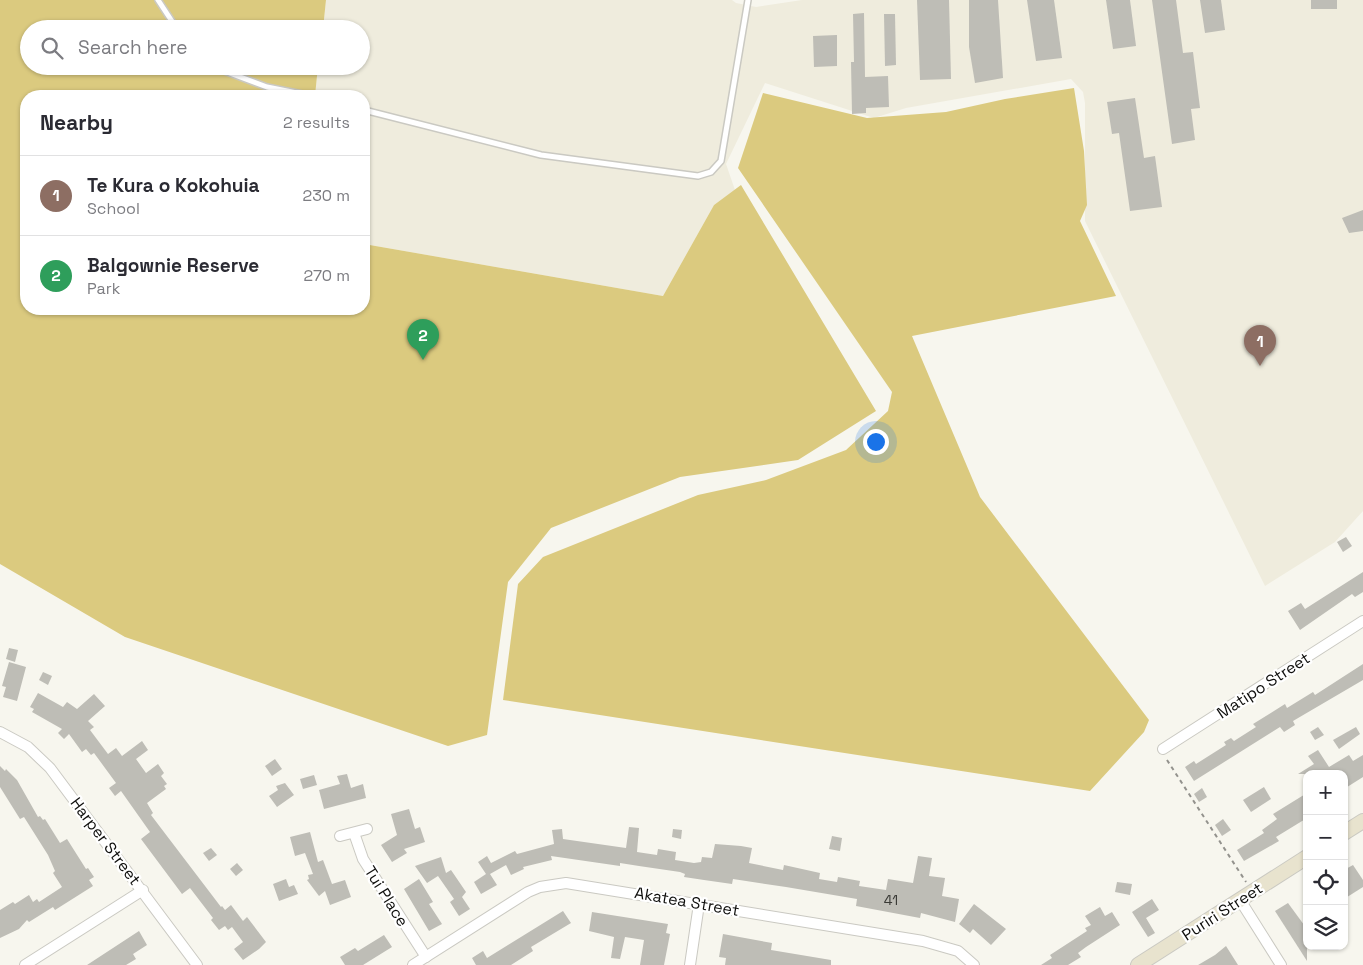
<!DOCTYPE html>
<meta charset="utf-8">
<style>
body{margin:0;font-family:"Space Grotesk",sans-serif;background:#f2f2f3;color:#2b2b33}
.controls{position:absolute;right:15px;bottom:15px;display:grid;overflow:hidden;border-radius:10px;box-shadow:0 1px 4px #0004}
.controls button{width:45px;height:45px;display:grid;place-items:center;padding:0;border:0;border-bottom:1px solid #e1e1e2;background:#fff;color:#2b2b33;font:25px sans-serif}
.you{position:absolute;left:875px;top:441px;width:18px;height:18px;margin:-12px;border:4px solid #fff;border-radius:50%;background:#1a73e8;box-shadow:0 0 0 8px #1a73e833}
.badge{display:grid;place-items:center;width:32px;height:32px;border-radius:50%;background:#145b8f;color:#fff;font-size:16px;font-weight:700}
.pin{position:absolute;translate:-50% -41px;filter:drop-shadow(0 1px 2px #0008)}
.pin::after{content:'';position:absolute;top:26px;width:18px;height:15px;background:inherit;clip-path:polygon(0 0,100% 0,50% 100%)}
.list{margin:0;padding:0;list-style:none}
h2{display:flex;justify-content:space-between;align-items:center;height:65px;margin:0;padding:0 20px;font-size:21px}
h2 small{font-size:16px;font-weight:400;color:#7c7c81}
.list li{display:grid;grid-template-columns:32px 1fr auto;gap:15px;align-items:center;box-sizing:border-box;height:80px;padding:0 20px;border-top:1px solid #e1e1e2}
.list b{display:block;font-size:19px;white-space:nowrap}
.list p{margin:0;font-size:16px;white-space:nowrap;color:#7c7c81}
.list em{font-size:16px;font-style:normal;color:#7c7c81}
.icon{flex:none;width:28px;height:28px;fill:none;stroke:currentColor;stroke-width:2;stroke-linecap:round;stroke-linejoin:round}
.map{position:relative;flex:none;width:1363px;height:965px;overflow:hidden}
.search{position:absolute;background:#fff;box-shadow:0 1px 4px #0004;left:20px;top:20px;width:350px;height:55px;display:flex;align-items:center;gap:12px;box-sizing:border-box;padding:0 18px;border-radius:28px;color:#7c7c81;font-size:19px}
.panel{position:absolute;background:#fff;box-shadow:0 1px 4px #0004;left:20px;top:90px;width:350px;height:225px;border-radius:20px}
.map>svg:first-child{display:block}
.built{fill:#efecdd}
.green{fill:#dbca7f}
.building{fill:#bebdb6}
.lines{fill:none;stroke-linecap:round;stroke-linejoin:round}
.service-casing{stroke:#cac9c2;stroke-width:8}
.minor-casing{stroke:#cac9c2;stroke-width:12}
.secondary-casing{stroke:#cac9c2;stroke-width:16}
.path{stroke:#93928d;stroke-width:2;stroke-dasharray:4 4;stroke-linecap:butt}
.service{stroke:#fff;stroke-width:5}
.minor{stroke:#fff;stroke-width:10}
.secondary{stroke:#e8e3ce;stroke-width:14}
.labels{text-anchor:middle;stroke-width:4.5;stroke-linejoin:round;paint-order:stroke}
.number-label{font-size:14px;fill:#3a3a36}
.street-label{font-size:16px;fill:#0e0e0c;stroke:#fff}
</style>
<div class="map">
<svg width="1363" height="965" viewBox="0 0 1363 965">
<rect width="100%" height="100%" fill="#f7f6ee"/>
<polygon class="built" points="326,0 732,0 736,3 756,7 802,0 1363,0 1363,511 1335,542 1265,586 1085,221 1085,103 1083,92 1071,79 906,108 874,118 765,83 726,164 735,190 714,205 663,296 364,244 364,96 315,96 318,66 361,66 361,29 323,29"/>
<g class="green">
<polygon points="0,0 326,0 323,29 29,29 29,66 318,66 315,96 26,96 26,309 364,309 364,244 663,296 714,205 741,185 876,411 798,460 680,477 551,528 508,582 487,735 448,746 125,637 0,564"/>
<polygon points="1074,88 1084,151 1087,205 1080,221 1116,296 912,336 980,497 1149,720 1144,732 1090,791 503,700 518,584 543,557 698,495 766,480 846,450 888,411 892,392 738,168 763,93 867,118 946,112 1005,99"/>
</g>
<g class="building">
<polygon points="917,0 949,0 951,79 920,80"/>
<polygon points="969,0 998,0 1003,78 975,83 969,47"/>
<polygon points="1027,0 1054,0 1062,58 1036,61"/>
<polygon points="1106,0 1130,0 1136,46 1113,49"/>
<polygon points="1152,0 1176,0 1183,53 1193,52 1200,108 1191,109 1195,140 1172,144"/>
<polygon points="1200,0 1221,0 1225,30 1205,33"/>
<rect x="1311" y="0" width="26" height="9"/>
<polygon points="864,13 865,77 888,76 889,107 866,108 866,113 852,114 851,62 854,62 853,14"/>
<polygon points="884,14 895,14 896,65 885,66"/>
<polygon points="837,35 837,66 814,67 813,36"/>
<polygon points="1135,98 1144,158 1155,156 1162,207 1130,211 1119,133 1112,134 1107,102"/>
<polygon points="1363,210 1363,231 1349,233 1342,218"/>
<polygon points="1346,537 1352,546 1343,552 1337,542"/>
<polygon points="1363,572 1363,592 1355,597 1352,594 1300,630 1288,611 1301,603 1305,609"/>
<polygon points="9,648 18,650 15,662 6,659"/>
<polygon points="9,662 26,667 17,701 3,697 6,687 2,686"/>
<polygon points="1363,664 1363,680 1293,721 1295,725 1284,732 1280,727 1194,781 1185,767 1194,761 1196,764 1226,745 1224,742 1231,738 1234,741 1256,727 1253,724 1285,704 1287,708 1313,692 1315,695"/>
<polygon points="43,672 52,676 48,685 39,680"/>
<polygon points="38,693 63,707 67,702 77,709 94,694 105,706 88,721 94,727 90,730 108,754 116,748 122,756 142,741 148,750 136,759 146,773 158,764 164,773 161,776 167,784 164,786 166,789 147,803 153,813 151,815 221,907 222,906 225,910 231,905 243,921 247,917 266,942 259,949 243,960 234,949 243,942 232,927 228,930 225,926 219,930 211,920 213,918 190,888 182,894 141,839 150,832 121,791 115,796 109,788 116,783 94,753 91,755 86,749 82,752 69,734 64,739 58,733 62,729 32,712 34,709 30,707"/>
<polygon points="1318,727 1324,735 1315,740 1310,732"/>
<polygon points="1356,727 1360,734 1339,749 1333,740"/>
<polygon points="1318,750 1329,767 1349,755 1353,761 1363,755 1363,777 1344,789 1344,774 1298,774 1314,764 1308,756"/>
<polygon points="275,759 282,769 272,776 265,766"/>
<polygon points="0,766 5,771 6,769 17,780 38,817 40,816 43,820 45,819 60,843 67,839 86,869 88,868 94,877 89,880 93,886 55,910 53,907 29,922 27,920 19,929 0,938 0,910 13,902 15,904 29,895 33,902 37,899 39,902 62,887 53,873 55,871 48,855 24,817 20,819 0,787"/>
<polygon points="347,774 351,788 363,784 366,798 324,809 319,790 340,784 337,776"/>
<polygon points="314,775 317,785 303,789 300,779"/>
<polygon points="285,783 294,795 277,807 269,796 278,790 276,786"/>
<polygon points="1264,787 1271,799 1251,812 1243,800"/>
<polygon points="1202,788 1207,797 1199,802 1194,794"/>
<polygon points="1307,793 1307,818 1276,837 1279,841 1244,861 1237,850 1264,833 1262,830 1277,819 1273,814"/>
<polygon points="409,809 415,829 420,827 425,842 404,849 407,853 392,862 381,845 397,835 391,814"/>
<polygon points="1223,819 1231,830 1222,836 1215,825"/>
<polygon points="629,827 639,828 637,852 657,855 658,849 676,852 675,860 694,863 701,862 702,857 712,858 715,844 741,846 752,848 749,863 783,870 784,865 820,873 819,879 837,882 838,877 860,881 859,886 886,890 888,879 913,883 918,856 932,858 929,876 945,878 942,896 959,899 955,922 921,913 920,918 856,906 857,899 786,887 733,879 732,884 704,880 684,877 685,874 680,872 639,866 620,863 620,866 551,856 552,860 523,867 524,869 511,875 506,865 490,874 497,885 481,894 474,882 486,874 478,862 487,856 491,863 515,851 517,854 554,844 552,830 562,829 563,839 626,848"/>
<polygon points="673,829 682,830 681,839 672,837"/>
<polygon points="310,832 318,862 323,860 332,884 345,880 351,897 330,905 325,891 319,896 307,880 309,879 308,875 313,874 305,853 295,856 290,837"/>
<polygon points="832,836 842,838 840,851 829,849"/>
<polygon points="211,848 217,855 209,861 203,853"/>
<polygon points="441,857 446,873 451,870 466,892 462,897 470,909 459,916 450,902 454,899 438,876 427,883 415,866"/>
<polygon points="237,863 243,870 236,876 230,869"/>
<polygon points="1353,865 1363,880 1363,887 1344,899 1344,870"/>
<polygon points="286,879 289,887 294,885 298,894 279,901 273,884"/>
<polygon points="419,879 433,902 429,904 442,924 429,931 404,889"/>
<polygon points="1117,882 1132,884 1130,895 1115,892"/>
<polygon points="1152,899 1159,910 1146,918 1155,933 1148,937 1132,912"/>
<polygon points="1288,903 1307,929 1307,961 1275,911"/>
<polygon points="974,904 1006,929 991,945 973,929 970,933 959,924"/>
<polygon points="1100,907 1105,916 1112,912 1120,925 1086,947 1078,953 1081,957 1068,965 1041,965 1052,958 1050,955 1087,931 1085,928 1091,925 1085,916"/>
<polygon points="563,911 571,923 531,947 533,951 511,965 476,965 472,958 483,951 487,958"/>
<polygon points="592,912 668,924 666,933 670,934 664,965 640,965 644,940 625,937 620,959 611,958 614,937 589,931"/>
<polygon points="139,931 147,945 133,954 136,959 126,965 87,965"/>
<polygon points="723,934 772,943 771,950 831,960 831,965 725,965 726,958 719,957"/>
<polygon points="384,935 392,947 363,965 345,965 340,957 355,948 358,951"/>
<polygon points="1226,946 1238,965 1198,965 1215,955"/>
</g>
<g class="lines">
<g class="service-casing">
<g id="service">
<polyline points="158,0 177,29"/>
<polyline points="211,66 267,87 312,96"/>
<polyline points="364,110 541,155 698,176 711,172 721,161 748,0"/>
</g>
</g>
<g class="minor-casing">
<g id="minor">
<polyline points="0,732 28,747 50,768 197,965"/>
<polyline points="1163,749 1363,621"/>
<polyline points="354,833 363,859 426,957"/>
<polyline points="340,836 367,829"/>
<polyline points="1240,900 1281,965"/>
<polyline points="25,965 143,890"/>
<polyline points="413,965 528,892 540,887 566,883 923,941 958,951 974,965"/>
<polyline points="690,965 699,904"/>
</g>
</g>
<g class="secondary-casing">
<g id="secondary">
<polyline points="1344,833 1363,821"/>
<polyline points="1138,965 1307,857"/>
</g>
</g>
<polyline class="path" points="1167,760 1246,882"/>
<use href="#service" class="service"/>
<use href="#minor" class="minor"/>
<use href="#secondary" class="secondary"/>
</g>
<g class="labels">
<g class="number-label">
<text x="891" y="905">41</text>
</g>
<g class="street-label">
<text transform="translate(1263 685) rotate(-33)" y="6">Matipo Street</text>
<text transform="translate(106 841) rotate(53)" y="6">Harper Street</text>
<text transform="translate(387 896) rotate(58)" y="6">Tui Place</text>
<text transform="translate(687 901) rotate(10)" y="6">Akatea Street</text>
<text transform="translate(1222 911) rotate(-33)" y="6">Puriri Street</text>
</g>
</g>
</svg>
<div class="controls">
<button>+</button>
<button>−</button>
<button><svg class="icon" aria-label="locate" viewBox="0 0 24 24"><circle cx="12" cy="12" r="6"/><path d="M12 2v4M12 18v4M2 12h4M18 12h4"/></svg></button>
<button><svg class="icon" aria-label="layers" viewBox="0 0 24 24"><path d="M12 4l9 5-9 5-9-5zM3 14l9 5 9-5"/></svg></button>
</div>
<div class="you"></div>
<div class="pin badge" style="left:1260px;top:366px;background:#8d6e63">1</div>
<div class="pin badge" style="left:423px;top:360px;background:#2e9e5b">2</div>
<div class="search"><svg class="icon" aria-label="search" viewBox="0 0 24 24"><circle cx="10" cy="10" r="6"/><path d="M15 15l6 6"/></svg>Search here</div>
<section class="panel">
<h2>Nearby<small>2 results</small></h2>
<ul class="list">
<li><span class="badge" style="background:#8d6e63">1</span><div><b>Te Kura o Kokohuia</b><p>School</p></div><em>230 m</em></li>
<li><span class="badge" style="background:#2e9e5b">2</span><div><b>Balgownie Reserve</b><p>Park</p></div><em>270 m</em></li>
</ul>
</section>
</div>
